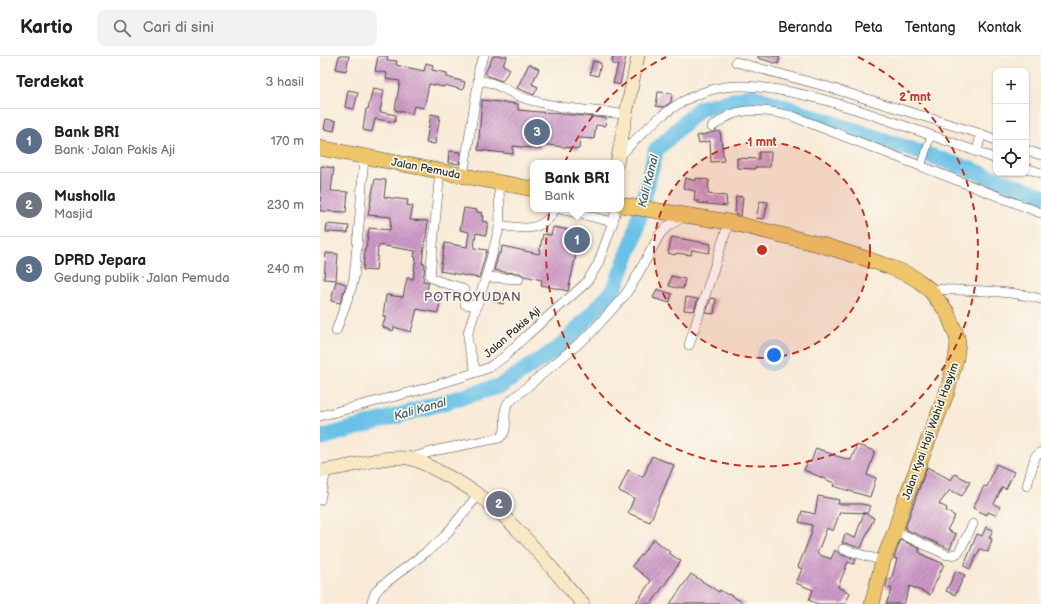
<!DOCTYPE html>
<html lang="id">
<meta charset="utf-8">
<style>
body{margin:0;font-family:"Balsamiq Sans",sans-serif;background:#f2f2f2;color:#202124}
.controls{position:absolute;right:12px;top:12px;display:grid;overflow:hidden;border-radius:8px;box-shadow:0 1px 3px #0004}
.controls button{width:36px;height:36px;display:grid;place-items:center;padding:0;border:0;border-bottom:1px solid #e0e0e0;background:#fff;color:#202124;font:20px sans-serif}
.you{position:absolute;left:454px;top:299px;width:14px;height:14px;margin:-10px;border:3px solid #fff;border-radius:50%;background:#1a73e8;box-shadow:0 0 0 6px #1a73e833}
.badge{display:grid;place-items:center;width:26px;height:26px;border-radius:50%;background:#c8321e;color:#fff;font-size:13px;font-weight:700}
.pin{position:absolute;translate:-50% -50%;border:2px solid #fff;box-shadow:0 1px 4px #0006}
.popup{position:absolute;left:210px;top:104px;width:94px;height:52px;box-sizing:border-box;display:grid;place-content:center;border-radius:8px;background:#fff;filter:drop-shadow(0 1px 3px #0005);font-size:13px;white-space:nowrap;color:#757577}
.popup b{font-size:15px;color:#202124}
.popup::after{content:'';position:absolute;left:50%;top:100%;margin-left:-8px;border:8px solid transparent;border-top-color:#fff}
.list{margin:0;padding:0;list-style:none}
h2{display:flex;justify-content:space-between;align-items:center;height:52px;margin:0;padding:0 16px;font-size:17px}
h2 small{font-size:13px;font-weight:400;color:#757577}
.list li{display:grid;grid-template-columns:26px 1fr auto;gap:12px;align-items:center;box-sizing:border-box;height:64px;padding:0 16px;border-top:1px solid #e0e0e0}
.list b{display:block;font-size:15px;white-space:nowrap}
.list p{margin:0;font-size:13px;white-space:nowrap;color:#757577}
.list em{font-size:13px;font-style:normal;color:#757577}
.icon{flex:none;width:22px;height:22px;fill:none;stroke:currentColor;stroke-width:2;stroke-linecap:round;stroke-linejoin:round}
.map{position:relative;flex:none;width:721px;height:548px;overflow:hidden}
header{display:flex;align-items:center;gap:24px;box-sizing:border-box;height:56px;padding:0 20px;background:#fff;border-bottom:1px solid #e0e0e0}
header strong{font-size:19px}
nav{display:flex;gap:22px;margin-inline-start:auto;font-size:14px}
.search{width:280px;height:36px;background:#f2f2f2;display:flex;align-items:center;gap:10px;box-sizing:border-box;padding:0 14px;border-radius:8px;color:#757577;font-size:15px}
main{display:flex}
aside{flex:1;background:#fff}
.map>svg:first-child{display:block}
.lines{fill:none;stroke-linecap:round;stroke-linejoin:round}
.river{stroke:#69c1e6;stroke-width:16}
.building{fill:url(#building-hatch)}
.pedestrian-casing{stroke:#4a4845;stroke-width:8}
.minor-casing{stroke:#4a4845;stroke-width:10}
.secondary-casing{stroke:#4a4845;stroke-width:14}
.trunk-casing{stroke:#4a4845;stroke-width:16}
.pedestrian{stroke:#fff;stroke-width:7}
.minor{stroke:#fff;stroke-width:9}
.secondary{stroke:#f8e8c3;stroke-width:13}
.trunk{stroke:#eec569;stroke-width:15}
.ring{fill:none;stroke:#c8321e;stroke-width:2;stroke-dasharray:7 5}
.labels{text-anchor:middle;stroke-width:3.5;stroke-linejoin:round;paint-order:stroke}
.street-label{font-size:11px;fill:#2b2b2b;stroke:#fbf7ec}
.water-label{font-size:12px;font-style:italic;fill:#3e5863;stroke:#fbf7ec}
.quarter-label{font-size:13px;letter-spacing:1px;fill:#645262;stroke:#fbf7ec}
.centre{fill:#c8321e;stroke:#fbf7ec;stroke-width:2}
.ring-label{font-size:12px;text-anchor:middle;font-weight:bold;fill:#c8321e;stroke:#fbf7ec;stroke-width:3.5;stroke-linejoin:round;paint-order:stroke}
</style>
<header>
<strong>Kartio</strong>
<div class="search"><svg class="icon" aria-label="search" viewBox="0 0 24 24"><circle cx="10" cy="10" r="6"/><path d="M15 15l6 6"/></svg>Cari di sini</div>
<nav><a>Beranda</a><a>Peta</a><a>Tentang</a><a>Kontak</a></nav>
</header>
<main>
<aside>
<h2>Terdekat<small>3 hasil</small></h2>
<ul class="list">
<li><span class="badge" style="background:#5c6f8a">1</span><div><b>Bank BRI</b><p>Bank · Jalan Pakis Aji</p></div><em>170 m</em></li>
<li><span class="badge" style="background:#6b7280">2</span><div><b>Musholla</b><p>Masjid</p></div><em>230 m</em></li>
<li><span class="badge" style="background:#5c6f8a">3</span><div><b>DPRD Jepara</b><p>Gedung publik · Jalan Pemuda</p></div><em>240 m</em></li>
</ul>
</aside>
<div class="map">
<svg width="721" height="548" viewBox="0 0 721 548">
<defs>
<pattern id="building-hatch" width="6" height="6" patternUnits="userSpaceOnUse"><rect width="6" height="6" fill="#cd99c7"/><path d="M-1 1l2-2M0 6l6-6M5 7l2-2" fill="none" stroke="#a77da2"/></pattern>
</defs>
<rect width="100%" height="100%" fill="#fbf7ec"/>
<filter id="ink" filterUnits="userSpaceOnUse"><feTurbulence type="fractalNoise" baseFrequency=".025" numOctaves="2"/><feDisplacementMap in="SourceGraphic" scale="8" xChannelSelector="R" yChannelSelector="G"/><feConvolveMatrix kernelMatrix="1 2 1 2 8 2 1 2 1" color-interpolation-filters="sRGB"/></filter>
<filter id="wash" filterUnits="userSpaceOnUse"><feTurbulence type="fractalNoise" baseFrequency=".012" numOctaves="4" result="noise"/><feDisplacementMap in="SourceGraphic" scale="16" xChannelSelector="R" yChannelSelector="G"/><feGaussianBlur stdDeviation="0.9" result="paint"/><feColorMatrix in="noise" values="0 0 0 0 0 0 0 0 0 0 0 0 0 0 0 0 0 1.4 0 .05"/><feComposite in="paint" operator="in"/></filter>
<g filter="url(#wash)">
<rect width="100%" height="100%" fill="#f8ead7"/>
<g class="lines">
<polyline class="river" points="0,382 180,330 240,291 294,234 314,182 336,94 380,52 432,40 641,110 721,139"/>
</g>
<g id="blocks">
<g class="building">
<polygon points="19,0 29,0 26,15 16,13"/>
<polygon points="58,0 68,0 67,4 77,5 76,9 104,15 106,7 113,9 112,14 127,17 127,21 145,26 143,34 125,29 124,31 109,28 104,52 94,50 92,58 75,54 80,25 66,23 67,17 55,15"/>
<polygon points="173,0 187,0 183,9 190,13 182,25 168,20 165,17"/>
<polygon points="293,0 306,0 300,29 293,27 298,9 292,8"/>
<polygon points="438,0 460,0 458,8 438,2"/>
<polygon points="273,5 281,7 278,20 270,18"/>
<polygon points="209,8 219,13 212,28 218,31 214,39 197,32"/>
<polygon points="53,32 64,34 60,56 76,59 75,66 55,63 52,76 43,74 46,53 48,53"/>
<polygon points="28,34 38,36 34,53 25,51"/>
<polygon points="338,36 352,37 351,46 344,51 336,50"/>
<polygon points="162,44 198,48 198,54 286,62 285,70 276,69 274,83 260,82 259,93 221,88 220,93 193,90 193,98 158,94"/>
<polygon points="111,58 120,60 115,88 106,87"/>
<polygon points="6,63 16,65 14,75 4,73"/>
<polygon points="400,75 404,105 391,106 390,85 379,87 377,80"/>
<polygon points="129,95 141,96 139,108 128,107"/>
<polygon points="439,96 451,96 450,111 435,111 435,113 417,112 417,102 439,103"/>
<polygon points="1,110 14,112 11,135 28,136 26,156 0,155"/>
<polygon points="365,122 376,125 376,122 389,124 388,138 406,140 407,150 378,147 379,145 374,145 375,135 363,132"/>
<polygon points="55,123 66,124 64,141 88,144 87,149 93,150 90,164 108,165 106,183 105,183 102,207 105,208 103,225 109,226 106,238 121,241 118,257 97,253 91,276 74,271 73,275 62,271 66,261 63,260 66,239 83,241 87,222 93,223 96,201 94,201 95,195 59,189 59,191 58,191 56,215 43,214 45,192 46,192 49,172 70,174 71,161 48,159"/>
<polygon points="416,140 423,141 421,160 415,158"/>
<polygon points="440,145 448,146 444,163 436,162"/>
<polygon points="144,152 157,154 157,156 162,157 161,160 163,160 162,165 168,166 166,179 156,177 154,192 167,194 159,222 120,215 125,187 147,191 149,176 140,174"/>
<polygon points="7,168 29,170 28,177 6,176"/>
<polygon points="233,171 261,176 248,235 221,229 222,224 204,220 200,217 184,216 174,214 179,197 181,197 182,190 219,198 223,178 231,179"/>
<polygon points="352,181 391,188 389,197 372,194 371,199 356,197 355,199 348,197"/>
<polygon points="6,197 18,198 16,224 4,223"/>
<polygon points="351,220 365,223 363,233 349,230"/>
<polygon points="16,225 26,228 20,247 11,245"/>
<polygon points="337,233 352,238 349,247 333,242"/>
<polygon points="175,235 186,239 183,248 172,244"/>
<polygon points="366,241 378,243 374,255 364,254"/>
<polygon points="391,242 396,243 394,258 386,257"/>
<polygon points="537,389 555,395 547,419 556,422 550,441 513,430 514,427 484,414 488,405 491,406 496,392 516,400 531,404"/>
<polygon points="332,400 354,409 330,466 308,457 314,442 299,435 308,414 323,421"/>
<polygon points="676,408 694,416 686,433 682,431 674,448 680,451 676,459 668,456 667,459 653,452 664,430 667,431"/>
<polygon points="607,411 631,424 635,418 650,426 642,440 630,434 619,448 627,452 626,455 635,460 627,474 636,478 630,493 585,473 592,452"/>
<polygon points="498,440 519,444 518,448 542,448 551,450 547,457 520,456 513,475 507,472 497,498 511,503 515,494 521,499 536,503 534,508 528,506 518,531 530,537 525,548 498,548 489,544 493,534 476,527 482,513 478,511 492,476 491,475 492,469 479,466 482,455 495,458"/>
<polygon points="544,457 554,462 541,492 525,487 522,487 525,478 535,482"/>
<polygon points="666,471 673,474 669,482 672,483 668,496 660,493 650,513 644,510 657,478 662,480"/>
<polygon points="334,483 350,496 349,497 361,505 331,548 315,548 331,525 312,510"/>
<polygon points="581,484 600,493 599,496 605,500 624,508 610,539 590,530 584,548 566,548 572,533 566,531 568,522 571,524 577,503 574,502"/>
<polygon points="636,515 645,519 635,539 626,535"/>
<polygon points="371,518 399,536 400,534 408,539 409,538 425,548 350,548"/>
</g>
</g>
</g>
<g filter="url(#ink)">
<use href="#blocks" fill-opacity="0" stroke="#4a4845" stroke-width="1"/>
<g class="lines">
<g class="pedestrian-casing">
<polyline id="pedestrian" points="601,111 611,79"/>
</g>
<g class="minor-casing">
<g id="minor">
<polyline points="416,6 508,31 661,78"/>
<path d="M158 28 162 25C170 25 178 30 185 33 194 38 204 43 214 45 243 53 275 55 306 58"/>
<path d="M392 71C396 68 400 65 405 62 424 50 451 55 472 60L721 157"/>
<polyline points="706,94 721,99"/>
<polyline points="657,95 661,78 676,84"/>
<path d="M299 101C324 74 351 46 387 35 412 27 435 30 459 34 502 41 542 55 582 69 613 80 645 91 676 103"/>
<polyline points="706,112 721,117"/>
<path d="M120 115 110 220C120 229 134 227 144 234 146 239 144 243 145 248L157 250"/>
<polyline points="143,120 158,28 159,12 164,0"/>
<polyline points="179,126 180,169 166,221 199,223"/>
<polyline points="240,153 293,166"/>
<path d="M180 169C202 173 223 177 235 153"/>
<path d="M609 233C646 235 685 233 721 243"/>
<polyline points="16,275 32,230 34,222 40,158 44,100"/>
<polyline points="369,289 409,166"/>
<polyline points="156,316 148,288 148,277 166,221"/>
<polyline points="0,360 103,333 148,319 168,312 174,308 184,301 206,280 266,227 278,208 293,166 296,153"/>
<path d="M90 402 118 394 179 382C192 374 180 358 188 347L270 278 305 239 313 227 340 178 348 170 365 160"/>
<polyline points="707,430 715,401 721,396"/>
<polyline points="0,444 6,414"/>
<path d="M575 475 627 499C632 499 635 499 639 496L653 468"/>
<polyline points="523,493 563,505"/>
<polyline points="51,548 55,537 60,531 109,494 124,481 158,439"/>
</g>
</g>
<g class="secondary-casing">
<g id="secondary">
<polyline points="297,107 306,58 318,0"/>
<path d="M0 416C8 413 16 413 24 411 45 407 66 400 87 402 97 403 109 410 118 415 132 422 147 430 160 440 199 470 230 511 263 548"/>
</g>
</g>
<g class="trunk-casing">
<g id="trunk">
<polyline points="0,92 213,133"/>
<polyline points="301,149 409,166 502,189 547,203 570,211 589,219 599,225 609,233 627,256 636,278 638,286 636,303 627,336 583,449 575,475 563,505 552,548"/>
</g>
</g>
<use href="#pedestrian" class="pedestrian"/>
<use href="#minor" class="minor"/>
<use href="#secondary" class="secondary"/>
<use href="#trunk" class="trunk"/>
</g>
</g>
<circle cx="442" cy="194" r="108" fill="#c8321e" fill-opacity=".12"/>
<g class="ring">
<circle cx="442" cy="194" r="108"/>
<path d="M538 1A216 216 0 1 1 346 1"/>
</g>
<g class="labels">
<g class="street-label">
<text transform="translate(106 112) rotate(11)" y="4">Jalan Pemuda</text>
<text transform="translate(192 276) rotate(-41)" y="4">Jalan Pakis Aji</text>
<text transform="translate(610 375) rotate(-70)" y="4">Jalan Kyai Haji Wahid Hasyim</text>
</g>
<g class="water-label">
<text transform="translate(328 125) rotate(-76)" y="4">Kali Kanal</text>
<text transform="translate(100 353) rotate(-16)" y="4">Kali Kanal</text>
</g>
<g class="quarter-label">
<text x="153" y="245">POTROYUDAN</text>
</g>
</g>
<circle cx="442" cy="194" r="6" class="centre"/>
<g class="ring-label">
<text x="595" y="45">2 mnt</text>
<text x="442" y="90">1 mnt</text>
</g>
</svg>
<div class="controls">
<button>+</button>
<button>−</button>
<button><svg class="icon" aria-label="locate" viewBox="0 0 24 24"><circle cx="12" cy="12" r="6"/><path d="M12 2v4M12 18v4M2 12h4M18 12h4"/></svg></button>
</div>
<div class="you"></div>
<div class="pin badge" style="left:257px;top:184px;background:#5c6f8a">1</div>
<div class="popup"><b>Bank BRI</b>Bank</div>
<div class="pin badge" style="left:179px;top:448px;background:#6b7280">2</div>
<div class="pin badge" style="left:217px;top:76px;background:#5c6f8a">3</div>
</div>
</main>
